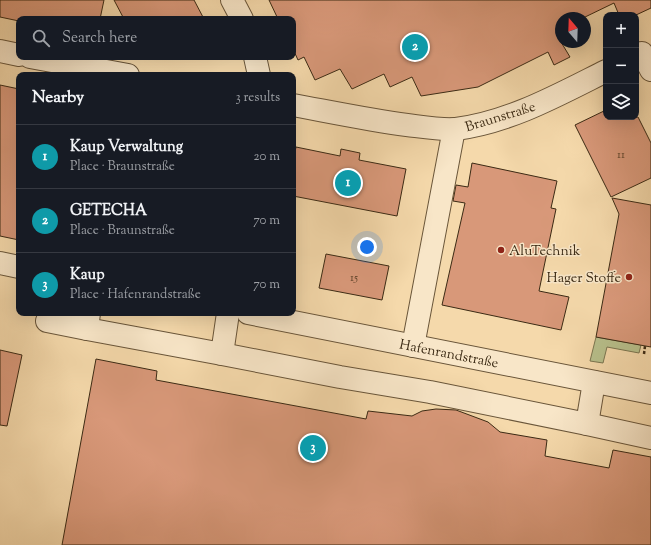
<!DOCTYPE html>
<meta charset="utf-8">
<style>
body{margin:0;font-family:"Sorts Mill Goudy",serif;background:#242831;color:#f1f3f6}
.controls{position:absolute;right:12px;top:12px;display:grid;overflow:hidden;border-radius:8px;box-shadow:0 4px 16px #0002}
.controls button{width:36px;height:36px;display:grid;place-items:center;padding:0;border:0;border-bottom:1px solid #363941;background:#171b24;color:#f1f3f6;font:20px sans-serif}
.compass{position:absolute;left:555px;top:12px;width:36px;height:36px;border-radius:50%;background:#171b24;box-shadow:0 4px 16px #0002;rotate:341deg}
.you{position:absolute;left:367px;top:247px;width:14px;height:14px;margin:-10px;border:3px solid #fff;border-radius:50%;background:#1a73e8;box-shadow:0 0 0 6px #1a73e833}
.badge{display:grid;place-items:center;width:26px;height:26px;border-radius:50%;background:#b45309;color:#fff;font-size:13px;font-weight:700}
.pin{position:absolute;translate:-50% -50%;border:2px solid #fff;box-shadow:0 1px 4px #0006}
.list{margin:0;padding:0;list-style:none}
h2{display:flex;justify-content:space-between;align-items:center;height:52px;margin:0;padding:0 16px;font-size:17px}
h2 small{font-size:13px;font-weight:400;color:#9ea1a6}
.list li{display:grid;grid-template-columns:26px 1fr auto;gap:12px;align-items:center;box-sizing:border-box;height:64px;padding:0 16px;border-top:1px solid #363941}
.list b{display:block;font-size:15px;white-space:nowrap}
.list p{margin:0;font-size:13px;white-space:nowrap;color:#9ea1a6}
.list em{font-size:13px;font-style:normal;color:#9ea1a6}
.icon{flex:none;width:22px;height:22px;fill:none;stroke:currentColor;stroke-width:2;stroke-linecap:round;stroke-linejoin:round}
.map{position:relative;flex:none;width:651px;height:545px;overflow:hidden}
.search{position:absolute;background:#171b24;box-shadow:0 4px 16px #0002;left:16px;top:16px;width:280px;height:44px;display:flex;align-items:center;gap:10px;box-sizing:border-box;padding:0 14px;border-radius:8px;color:#9ea1a6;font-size:15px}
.panel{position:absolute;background:#171b24;box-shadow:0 4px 16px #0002;left:16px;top:72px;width:280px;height:244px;border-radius:8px}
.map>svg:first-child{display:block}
.green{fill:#b8c08c;stroke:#7a7550}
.building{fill:#d89879;stroke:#3b2a14}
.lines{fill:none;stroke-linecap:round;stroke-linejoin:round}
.minor-casing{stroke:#6a563a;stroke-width:24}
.path{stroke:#3b2a14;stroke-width:2.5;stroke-dasharray:3 2;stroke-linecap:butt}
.minor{stroke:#f8e6c8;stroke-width:22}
.poi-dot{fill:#8f2418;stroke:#f8e6c8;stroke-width:1.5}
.labels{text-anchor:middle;stroke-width:3;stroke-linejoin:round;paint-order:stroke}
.number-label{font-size:12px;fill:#62462d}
.street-label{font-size:14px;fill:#3b2a14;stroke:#f8e6c8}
.poi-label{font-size:14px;fill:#3b2a14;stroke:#f8e6c8;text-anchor:start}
</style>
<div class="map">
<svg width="651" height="545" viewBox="0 0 651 545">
<rect width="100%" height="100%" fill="#f5d9ab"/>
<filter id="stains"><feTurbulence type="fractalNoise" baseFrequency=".005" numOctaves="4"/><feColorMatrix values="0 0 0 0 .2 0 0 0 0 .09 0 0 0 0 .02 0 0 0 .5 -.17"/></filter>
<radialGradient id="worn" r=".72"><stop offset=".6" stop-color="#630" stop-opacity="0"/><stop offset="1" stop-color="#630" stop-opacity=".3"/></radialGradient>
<polygon class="green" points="596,337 641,345 639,353 607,347 603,363 590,361"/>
<g class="building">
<polygon points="0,0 104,0 100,19 19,19 19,21 0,17"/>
<polygon points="114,0 194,0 204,19 124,19"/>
<polygon points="269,0 651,0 651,8 636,15 619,15 614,3 583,18 561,18 561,42 570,57 554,65 548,52 478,87 421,96 412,77 390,87 384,74 352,89 340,69 315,80 304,57 298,60 293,49 293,19 278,19"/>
<polygon points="0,85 19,89 19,240 0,236"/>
<polygon points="606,110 606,117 638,117 651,143 651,178 611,197 575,125"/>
<polygon points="296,147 340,156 341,149 360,153 359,160 406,169 397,216 293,196 293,161"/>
<polygon points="472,163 557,181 551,208 556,209 539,291 569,297 561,330 442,305 465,203 453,201 456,185 468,187"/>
<polygon points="612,198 651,205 651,347 596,337 619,214"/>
<polygon points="326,254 389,266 382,300 319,288"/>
<polygon points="0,350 22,355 7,426 0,425"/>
<polygon points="96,359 157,371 156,380 366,419 368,411 412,416 422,411 436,409 456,410 488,422 500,432 547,440 545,456 609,468 613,450 651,457 651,545 62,545"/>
</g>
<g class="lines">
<g class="minor-casing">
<g id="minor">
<polyline points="232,0 242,19"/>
<polyline points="0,51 19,55"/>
<polyline points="642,53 651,70"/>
<polyline points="30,57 128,75"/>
<polyline points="255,57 259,75"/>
<path d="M293 105C331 112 369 120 407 125 423 127 440 130 456 129 510 122 558 95 606 71"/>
<polyline points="0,263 19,267"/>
<polyline points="248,313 651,393"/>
<polyline points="47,321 87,329 89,313"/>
<polyline points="87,329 222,354 228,313"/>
<polyline points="413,346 454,129"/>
<polyline points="222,354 340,377 430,392 587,424 594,382"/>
<polyline points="587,424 651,438"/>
</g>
</g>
<polyline class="path" points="644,354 645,346"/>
<use href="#minor" class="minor"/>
</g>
<g class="poi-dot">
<circle cx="501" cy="250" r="4"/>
<circle cx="629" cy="277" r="4"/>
</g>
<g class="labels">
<g class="number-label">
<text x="621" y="158">11</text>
<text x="354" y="281">15</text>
</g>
<g class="street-label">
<text transform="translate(500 116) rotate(-17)" y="5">Braunstraße</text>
<text transform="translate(449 353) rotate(11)" y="5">Hafenrandstraße</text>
</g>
<g class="poi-label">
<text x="509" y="255">AluTechnik</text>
<text x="621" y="282" text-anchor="end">Hager Stoffe</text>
</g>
</g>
<rect width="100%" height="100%" filter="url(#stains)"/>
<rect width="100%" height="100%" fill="url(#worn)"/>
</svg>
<div class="controls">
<button>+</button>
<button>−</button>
<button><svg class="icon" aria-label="layers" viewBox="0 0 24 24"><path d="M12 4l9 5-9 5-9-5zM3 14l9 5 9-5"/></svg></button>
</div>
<svg class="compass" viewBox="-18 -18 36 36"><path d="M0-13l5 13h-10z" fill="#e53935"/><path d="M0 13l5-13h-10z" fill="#9ea1a6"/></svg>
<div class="you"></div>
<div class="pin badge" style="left:348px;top:183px;background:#0f9aa8">1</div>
<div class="pin badge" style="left:415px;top:47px;background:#0f9aa8">2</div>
<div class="pin badge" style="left:313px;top:448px;background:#0f9aa8">3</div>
<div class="search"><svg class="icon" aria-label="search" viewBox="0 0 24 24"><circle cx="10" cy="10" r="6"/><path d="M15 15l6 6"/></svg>Search here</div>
<section class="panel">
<h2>Nearby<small>3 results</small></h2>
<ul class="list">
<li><span class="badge" style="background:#0f9aa8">1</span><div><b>Kaup Verwaltung</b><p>Place · Braunstraße</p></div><em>20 m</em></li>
<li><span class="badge" style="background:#0f9aa8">2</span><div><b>GETECHA</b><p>Place · Braunstraße</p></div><em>70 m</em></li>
<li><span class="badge" style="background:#0f9aa8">3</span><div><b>Kaup</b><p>Place · Hafenrandstraße</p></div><em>70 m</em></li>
</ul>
</section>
</div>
